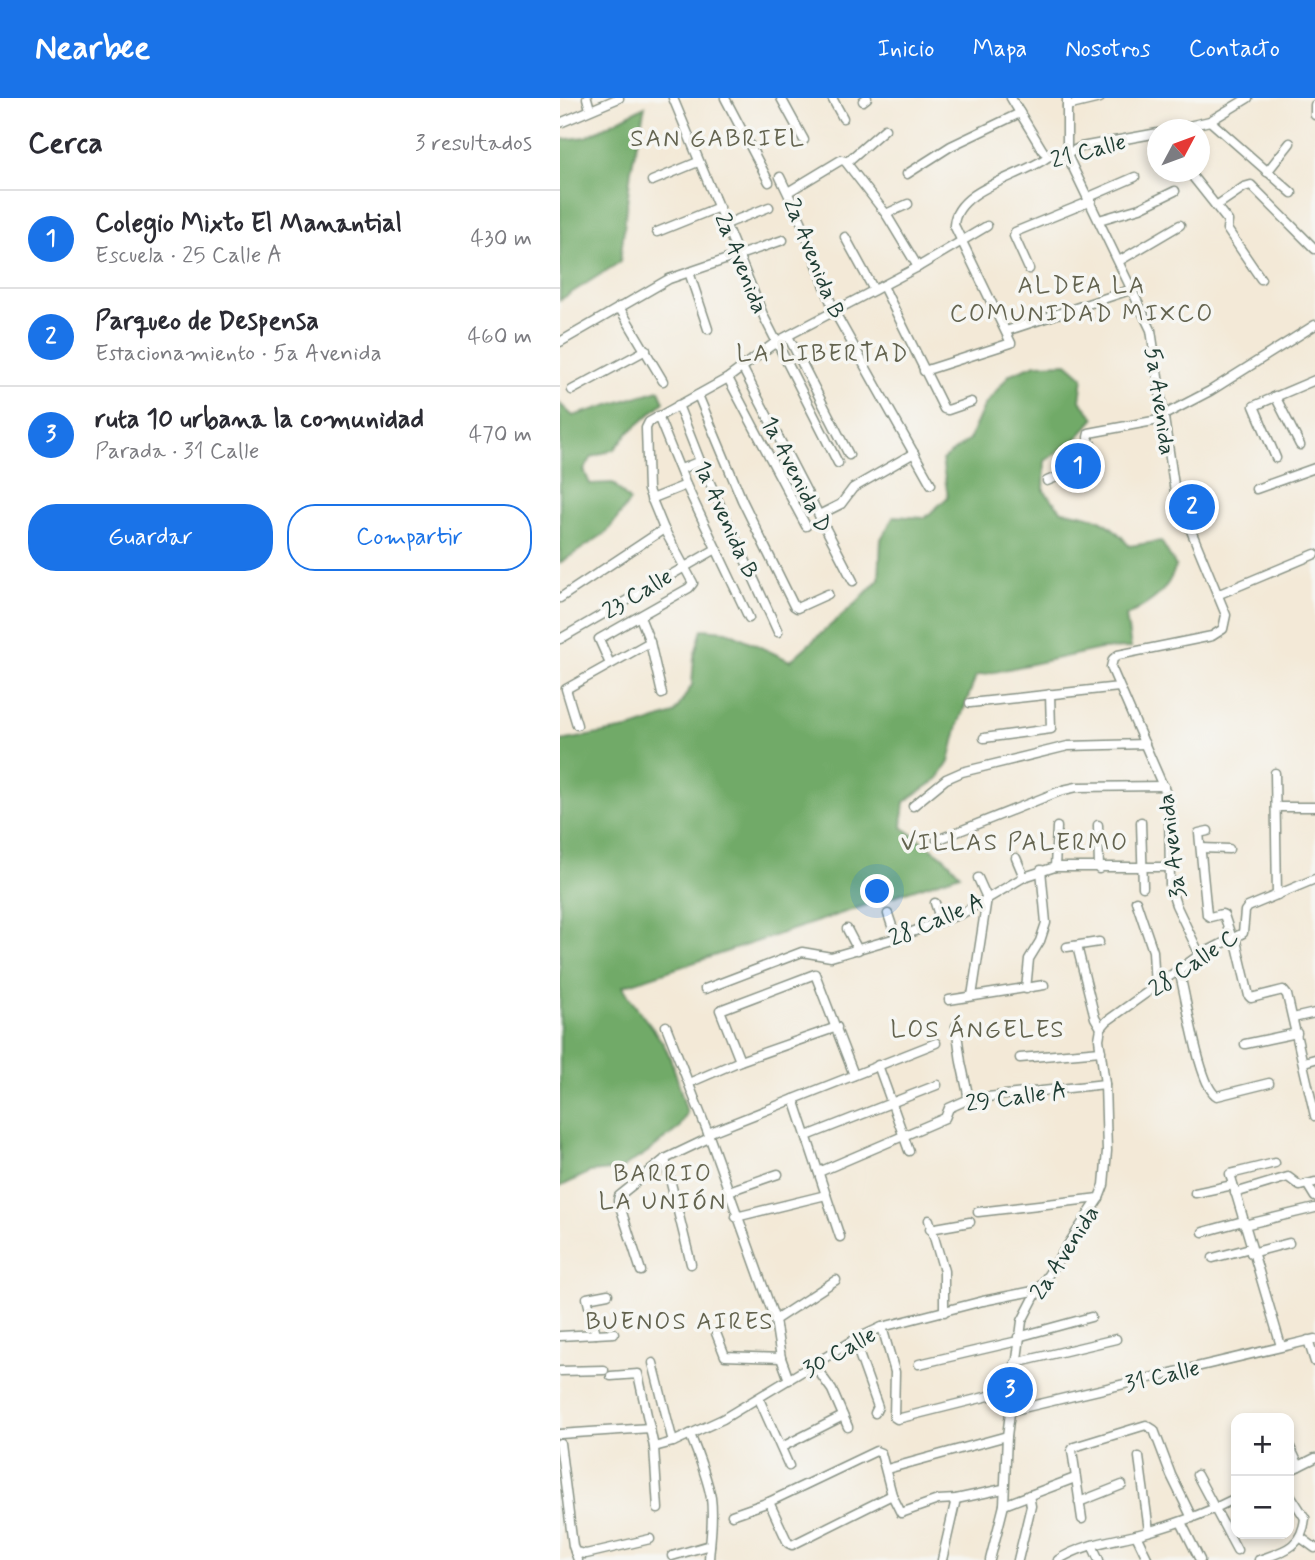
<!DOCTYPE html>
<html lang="es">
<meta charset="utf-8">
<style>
body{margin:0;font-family:Mynerve,sans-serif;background:#f7f7f7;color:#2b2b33}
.controls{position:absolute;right:21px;bottom:21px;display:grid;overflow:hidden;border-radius:14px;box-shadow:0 4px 10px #0003}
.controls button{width:63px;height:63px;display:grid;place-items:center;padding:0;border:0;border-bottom:2px solid #e1e1e2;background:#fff;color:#2b2b33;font:35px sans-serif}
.compass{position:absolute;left:587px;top:21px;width:63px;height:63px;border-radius:50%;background:#fff;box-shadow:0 4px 10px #0003;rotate:49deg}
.you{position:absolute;left:318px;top:794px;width:24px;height:24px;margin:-18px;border:5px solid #fff;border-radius:50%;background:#1a73e8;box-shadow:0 0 0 10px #1a73e833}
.badge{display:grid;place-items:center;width:46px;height:46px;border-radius:50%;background:#1a73e8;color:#fff;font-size:23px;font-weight:700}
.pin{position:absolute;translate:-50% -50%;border:4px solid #fff;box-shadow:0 2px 7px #0006}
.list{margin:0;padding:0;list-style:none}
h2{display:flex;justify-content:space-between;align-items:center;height:91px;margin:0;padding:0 28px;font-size:30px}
h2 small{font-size:23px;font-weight:400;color:#7c7c81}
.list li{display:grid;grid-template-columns:46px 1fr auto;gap:21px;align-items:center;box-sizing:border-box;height:98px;padding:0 28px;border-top:2px solid #e1e1e2}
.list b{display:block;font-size:26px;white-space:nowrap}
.list p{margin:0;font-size:23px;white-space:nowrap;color:#7c7c81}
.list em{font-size:23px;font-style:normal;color:#7c7c81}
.actions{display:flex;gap:14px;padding:21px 28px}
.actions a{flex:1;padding:16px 0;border:2px solid #1a73e8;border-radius:28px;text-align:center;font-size:24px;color:#1a73e8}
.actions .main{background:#1a73e8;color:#fff}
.map{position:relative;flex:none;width:755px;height:1462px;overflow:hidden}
header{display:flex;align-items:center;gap:42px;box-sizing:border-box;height:98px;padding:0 35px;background:#1a73e8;color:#fff}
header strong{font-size:33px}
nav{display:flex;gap:38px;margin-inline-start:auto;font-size:24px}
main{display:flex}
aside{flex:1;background:#fff}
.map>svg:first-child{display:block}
.forest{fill:#71aa68;stroke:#48744e;stroke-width:2}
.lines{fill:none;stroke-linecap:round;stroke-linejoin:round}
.minor-casing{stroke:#899386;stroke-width:11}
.minor{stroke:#fff;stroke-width:8}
.labels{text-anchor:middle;stroke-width:7;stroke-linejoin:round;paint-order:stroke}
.street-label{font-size:23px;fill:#1f3d34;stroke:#f6f6f2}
.neighbourhood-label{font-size:24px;letter-spacing:2px;fill:#646450;stroke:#f6f6f2}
</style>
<header>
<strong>Nearbee</strong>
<nav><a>Inicio</a><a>Mapa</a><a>Nosotros</a><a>Contacto</a></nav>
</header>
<main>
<aside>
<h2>Cerca<small>3 resultados</small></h2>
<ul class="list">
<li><span class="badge">1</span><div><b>Colegio Mixto El Manantial</b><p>Escuela · 25 Calle A</p></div><em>430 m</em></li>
<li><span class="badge">2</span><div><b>Parqueo de Despensa</b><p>Estacionamiento · 5a Avenida</p></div><em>460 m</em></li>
<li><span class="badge">3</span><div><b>ruta 10 urbana la comunidad</b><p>Parada · 31 Calle</p></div><em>470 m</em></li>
</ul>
<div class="actions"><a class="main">Guardar</a><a>Compartir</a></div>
</aside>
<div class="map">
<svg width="755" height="1462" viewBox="0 0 755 1462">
<rect width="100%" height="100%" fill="#f6f6f2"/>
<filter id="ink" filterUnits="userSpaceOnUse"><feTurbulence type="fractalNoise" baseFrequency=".0143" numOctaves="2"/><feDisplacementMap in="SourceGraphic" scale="14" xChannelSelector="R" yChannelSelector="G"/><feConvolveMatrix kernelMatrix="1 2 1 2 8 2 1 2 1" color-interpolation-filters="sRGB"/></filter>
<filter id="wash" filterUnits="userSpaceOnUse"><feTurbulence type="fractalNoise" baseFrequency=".00686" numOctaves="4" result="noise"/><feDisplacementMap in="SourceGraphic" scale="28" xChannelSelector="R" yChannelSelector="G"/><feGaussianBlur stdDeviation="1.57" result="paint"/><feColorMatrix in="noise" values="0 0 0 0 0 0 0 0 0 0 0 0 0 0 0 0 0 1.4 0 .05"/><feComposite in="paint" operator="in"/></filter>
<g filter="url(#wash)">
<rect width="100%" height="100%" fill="#f3e9d7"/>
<g class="forest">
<polygon points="85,8 71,72 60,164 0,202 0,42 26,39"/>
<path d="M507 265 523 279 520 303 535 320 518 339 485 363 484 393 502 413C534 417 550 422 569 448L601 443 616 468C607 495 591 505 566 518L571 550 541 551 416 578 398 627 389 664 378 681 344 704 342 729 384 759 400 776 63 888C73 909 91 926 104 947 115 966 120 993 127 1015L119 1030 89 1053 61 1071 30 1074 0 1089V643L72 630 114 616 132 587 134 559 142 531 167 533 230 563 298 503 319 481 321 441 334 418 365 420 388 399 382 362 409 342 424 308 450 276 476 266Z"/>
<polygon points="99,292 104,304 68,335 55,351 32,359 24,372 30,386 53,385 70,403 47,434 0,465 0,306 13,318"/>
</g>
</g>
<g filter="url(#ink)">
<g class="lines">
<g class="minor-casing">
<g id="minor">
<polyline points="27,0 30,11"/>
<polyline points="113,0 204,219 278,365"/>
<polyline points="165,0 209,84"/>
<polyline points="221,0 244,42"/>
<polyline points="272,0 283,20"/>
<polyline points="451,0 483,53 489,58"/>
<polyline points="507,0 507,57 591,232 615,394 666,517 663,531 652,538 558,557 553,561 551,569 609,702 610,788 616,807 638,853 638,858"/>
<polyline points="303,3 307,0"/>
<polyline points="755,7 755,17"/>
<polyline points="507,8 540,0"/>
<polyline points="650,23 732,95"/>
<polyline points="0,25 59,0"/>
<polyline points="611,32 650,23 688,0"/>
<polyline points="287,64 325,31"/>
<polyline points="629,74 668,123 667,131 701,181"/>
<polyline points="707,74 730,45"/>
<polyline points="347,76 391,48 460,15"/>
<polyline points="220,79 241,123 274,213 371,386"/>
<polyline points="92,83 138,64"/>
<polyline points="228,94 281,62 285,63 326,116 358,169"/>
<polyline points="529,99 575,79"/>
<polyline points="656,108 684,89 691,87 755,151"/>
<polyline points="326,116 348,106"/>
<polyline points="539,122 580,110 615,93"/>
<polyline points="166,126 209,109"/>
<polyline points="97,134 159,109"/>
<polyline points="285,139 314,192"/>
<polyline points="559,163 620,127"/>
<polyline points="469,171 454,138 455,134 531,103"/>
<polyline points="129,174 148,231"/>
<polyline points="323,188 384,311 388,312 411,304"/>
<polyline points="59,209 103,283"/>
<polyline points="446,233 573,191"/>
<polyline points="228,238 289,357"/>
<polyline points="0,244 109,181 223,142"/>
<polyline points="182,269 293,483"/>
<path d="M364 273 451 245 394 127C396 90 465 78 489 58L501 59 521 49 598 35"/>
<polyline points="168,280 246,428"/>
<polyline points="12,292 86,252"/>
<polyline points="138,297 182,402 234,508 237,510 268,496"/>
<polyline points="715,298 740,347"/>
<polyline points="118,307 140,363 218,534"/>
<polyline points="604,317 650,293 755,227"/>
<polyline points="98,318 126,387 189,520"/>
<polyline points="716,360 694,308 755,282"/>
<polyline points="121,371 140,363"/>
<polyline points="487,383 535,363 536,359 528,339 529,335 604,321"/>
<polyline points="696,391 755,370"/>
<polyline points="91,401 126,387"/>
<polyline points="259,417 281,406 293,390 354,355"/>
<polyline points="657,497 755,456"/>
<polyline points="0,500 104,431"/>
<polyline points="80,519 90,544 102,596"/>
<polyline points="0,541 156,451"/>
<polyline points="50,566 39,541 129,490 133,485 104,431 88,392 86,330 89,324 168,280 216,244 358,169 427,128"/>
<polyline points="410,605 559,589"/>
<polyline points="17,627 6,591 90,544"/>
<polyline points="424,640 491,631 490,596"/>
<polyline points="715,675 717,797"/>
<polyline points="353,708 386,681 402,674 508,648 585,646"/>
<polyline points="716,709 755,709"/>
<polyline points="581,724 583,789"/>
<polyline points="538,727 539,771"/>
<polyline points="648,733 639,735 647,817 650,819 662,816 664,817 672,841"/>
<polyline points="377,742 503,692 517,689 604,688"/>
<polyline points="641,750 669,751"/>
<polyline points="456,760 464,779"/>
<polyline points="495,769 497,729"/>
<polyline points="576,803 593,853 595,889"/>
<polyline points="375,805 381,823"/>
<polyline points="328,816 336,840"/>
<polyline points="287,831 298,852"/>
<polyline points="675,839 689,898 691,900 723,892 727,897 755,1018"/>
<polyline points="507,849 539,844"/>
<path d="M619 873C626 896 639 990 657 998L709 985"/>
<polyline points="145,891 242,854 271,859 336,840 403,815 464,779 495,769 609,769"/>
<polyline points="466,891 469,861 480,843 486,825 481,772"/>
<polyline points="412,898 427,800 418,780"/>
<polyline points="389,902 484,887"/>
<polyline points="733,920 755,915"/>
<polyline points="106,928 148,1035 215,1222 221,1260 229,1282"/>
<polyline points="396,928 401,964 409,1001"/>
<polyline points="541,930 547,923 638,858 683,835 685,813 688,809 755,781"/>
<polyline points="685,946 737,935"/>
<polyline points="460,960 541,953"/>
<polyline points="180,963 160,912 255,876 294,977"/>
<polyline points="744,964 755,961"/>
<polyline points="318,967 349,1053"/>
<polyline points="129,985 180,963 277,929"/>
<polyline points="234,1001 280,1139"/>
<polyline points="148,1035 376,945"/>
<polyline points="247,1038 377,987"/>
<polyline points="105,1061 131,1166"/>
<polyline points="715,1065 670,1076 721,1248"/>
<polyline points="259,1074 385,1020 389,1010 409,1001 545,986"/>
<polyline points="747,1086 755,1099"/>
<polyline points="169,1093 218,1076"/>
<polyline points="635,1095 673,1087"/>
<polyline points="675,1095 728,1079 740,1088 755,1084"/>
<polyline points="418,1114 539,1100"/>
<polyline points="176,1119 266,1097"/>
<polyline points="369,1122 384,1173 384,1214"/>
<polyline points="684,1127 755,1110"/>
<polyline points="370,1131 410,1124"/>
<polyline points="643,1134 683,1123"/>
<polyline points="691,1155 729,1145"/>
<polyline points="653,1160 690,1150"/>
<polyline points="81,1173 58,1102 59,1098 105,1061 149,1040"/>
<polyline points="215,1222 276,1182"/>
<polyline points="322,1229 335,1274 334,1319 337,1321 453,1292"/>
<polyline points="156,1235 165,1258 221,1260"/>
<polyline points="36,1236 27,1200 48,1196"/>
<polyline points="0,1238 54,1235"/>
<polyline points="458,1239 531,1219"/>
<polyline points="294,1242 318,1309 315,1315"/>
<polyline points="748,1242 755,1264"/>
<polyline points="93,1265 113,1344"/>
<polyline points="455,1265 556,1241"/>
<polyline points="359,1266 458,1243"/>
<polyline points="254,1267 272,1292 288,1329"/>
<polyline points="0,1273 44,1272"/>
<polyline points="51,1278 78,1276 94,1349 98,1411"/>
<polyline points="199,1301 229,1368"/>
<polyline points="450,1313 755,1241"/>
<polyline points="0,1336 90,1330"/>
<path d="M130 1336C138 1357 147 1378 151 1400 154 1421 150 1442 149 1462"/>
<polyline points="0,1345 13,1448 18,1462"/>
<polyline points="729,1347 739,1368"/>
<polyline points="94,1349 113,1344 163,1321 294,1242 322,1229 423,1203 478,1192"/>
<polyline points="222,1349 283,1318"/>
<polyline points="579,1359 589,1433"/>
<polyline points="327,1371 447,1338"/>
<polyline points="729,1373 755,1360"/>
<polyline points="637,1377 677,1452"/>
<polyline points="729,1395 745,1420"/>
<polyline points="209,1404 228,1445 232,1447 332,1397"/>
<polyline points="519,1404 562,1387"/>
<polyline points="444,1407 515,1380"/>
<polyline points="172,1417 209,1404 316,1353 321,1355 332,1397 341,1415 378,1402 396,1401 443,1391"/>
<polyline points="522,1421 512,1352 514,1349 586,1327 594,1332 611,1377 632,1420"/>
<polyline points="621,1424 640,1462"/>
<polyline points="576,1437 588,1462"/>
<polyline points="740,1439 755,1450"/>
<polyline points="532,1447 539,1462"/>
<polyline points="15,1454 26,1456 90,1441"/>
<polyline points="112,1458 150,1447"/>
<polyline points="382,1462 396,1401"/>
<polyline points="430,1462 444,1407 447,1338 462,1223 478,1192 539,1100 544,1087 547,1053 545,986 539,941 541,930 535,920 517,848"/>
<polyline points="458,1462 471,1408 469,1397"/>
<path d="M498 1462C522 1446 552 1443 580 1436 614 1427 645 1416 676 1400"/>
<path d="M699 1462C724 1453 742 1450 745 1420"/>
</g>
</g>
<use href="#minor" class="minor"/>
</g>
</g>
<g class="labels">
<g class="street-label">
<text transform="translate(528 52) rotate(-15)" y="8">21 Calle</text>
<text transform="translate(255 160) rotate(68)" y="8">2a Avenida B</text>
<text transform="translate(182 165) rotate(68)" y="8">2a Avenida</text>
<text transform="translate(601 303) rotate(82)" y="8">5a Avenida</text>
<text transform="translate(237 376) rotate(63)" y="8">1a Avenida D</text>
<text transform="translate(167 421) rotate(66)" y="8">1a Avenida B</text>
<text transform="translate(77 495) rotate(-31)" y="8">23 Calle</text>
<text transform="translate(611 748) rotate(-97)" y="8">3a Avenida</text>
<text transform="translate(376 821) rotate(-23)" y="8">28 Calle A</text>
<text transform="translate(633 864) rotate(-34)" y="8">28 Calle C</text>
<text transform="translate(456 998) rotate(-8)" y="8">29 Calle A</text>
<text transform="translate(504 1154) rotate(-57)" y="8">2a Avenida</text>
<text transform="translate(279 1253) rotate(-29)" y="8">30 Calle</text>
<text transform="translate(602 1277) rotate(-13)" y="8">31 Calle</text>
</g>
<g class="neighbourhood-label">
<text x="158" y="48">SAN GABRIEL</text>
<text x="522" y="195">ALDEA LA<tspan x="522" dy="28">COMUNIDAD MIXCO</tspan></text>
<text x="263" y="263">LA LIBERTAD</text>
<text x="455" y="752">VILLAS PALERMO</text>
<text x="418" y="939">LOS ÁNGELES</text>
<text x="103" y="1083">BARRIO<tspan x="103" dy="28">LA UNIÓN</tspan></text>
<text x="120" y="1231">BUENOS AIRES</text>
</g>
</g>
</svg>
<div class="controls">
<button>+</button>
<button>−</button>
</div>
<svg class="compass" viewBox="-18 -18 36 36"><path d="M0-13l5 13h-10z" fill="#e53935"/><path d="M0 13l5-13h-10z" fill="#7c7c81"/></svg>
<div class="you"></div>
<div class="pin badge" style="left:518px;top:368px">1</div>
<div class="pin badge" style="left:632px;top:409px">2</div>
<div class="pin badge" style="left:450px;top:1292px">3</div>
</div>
</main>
